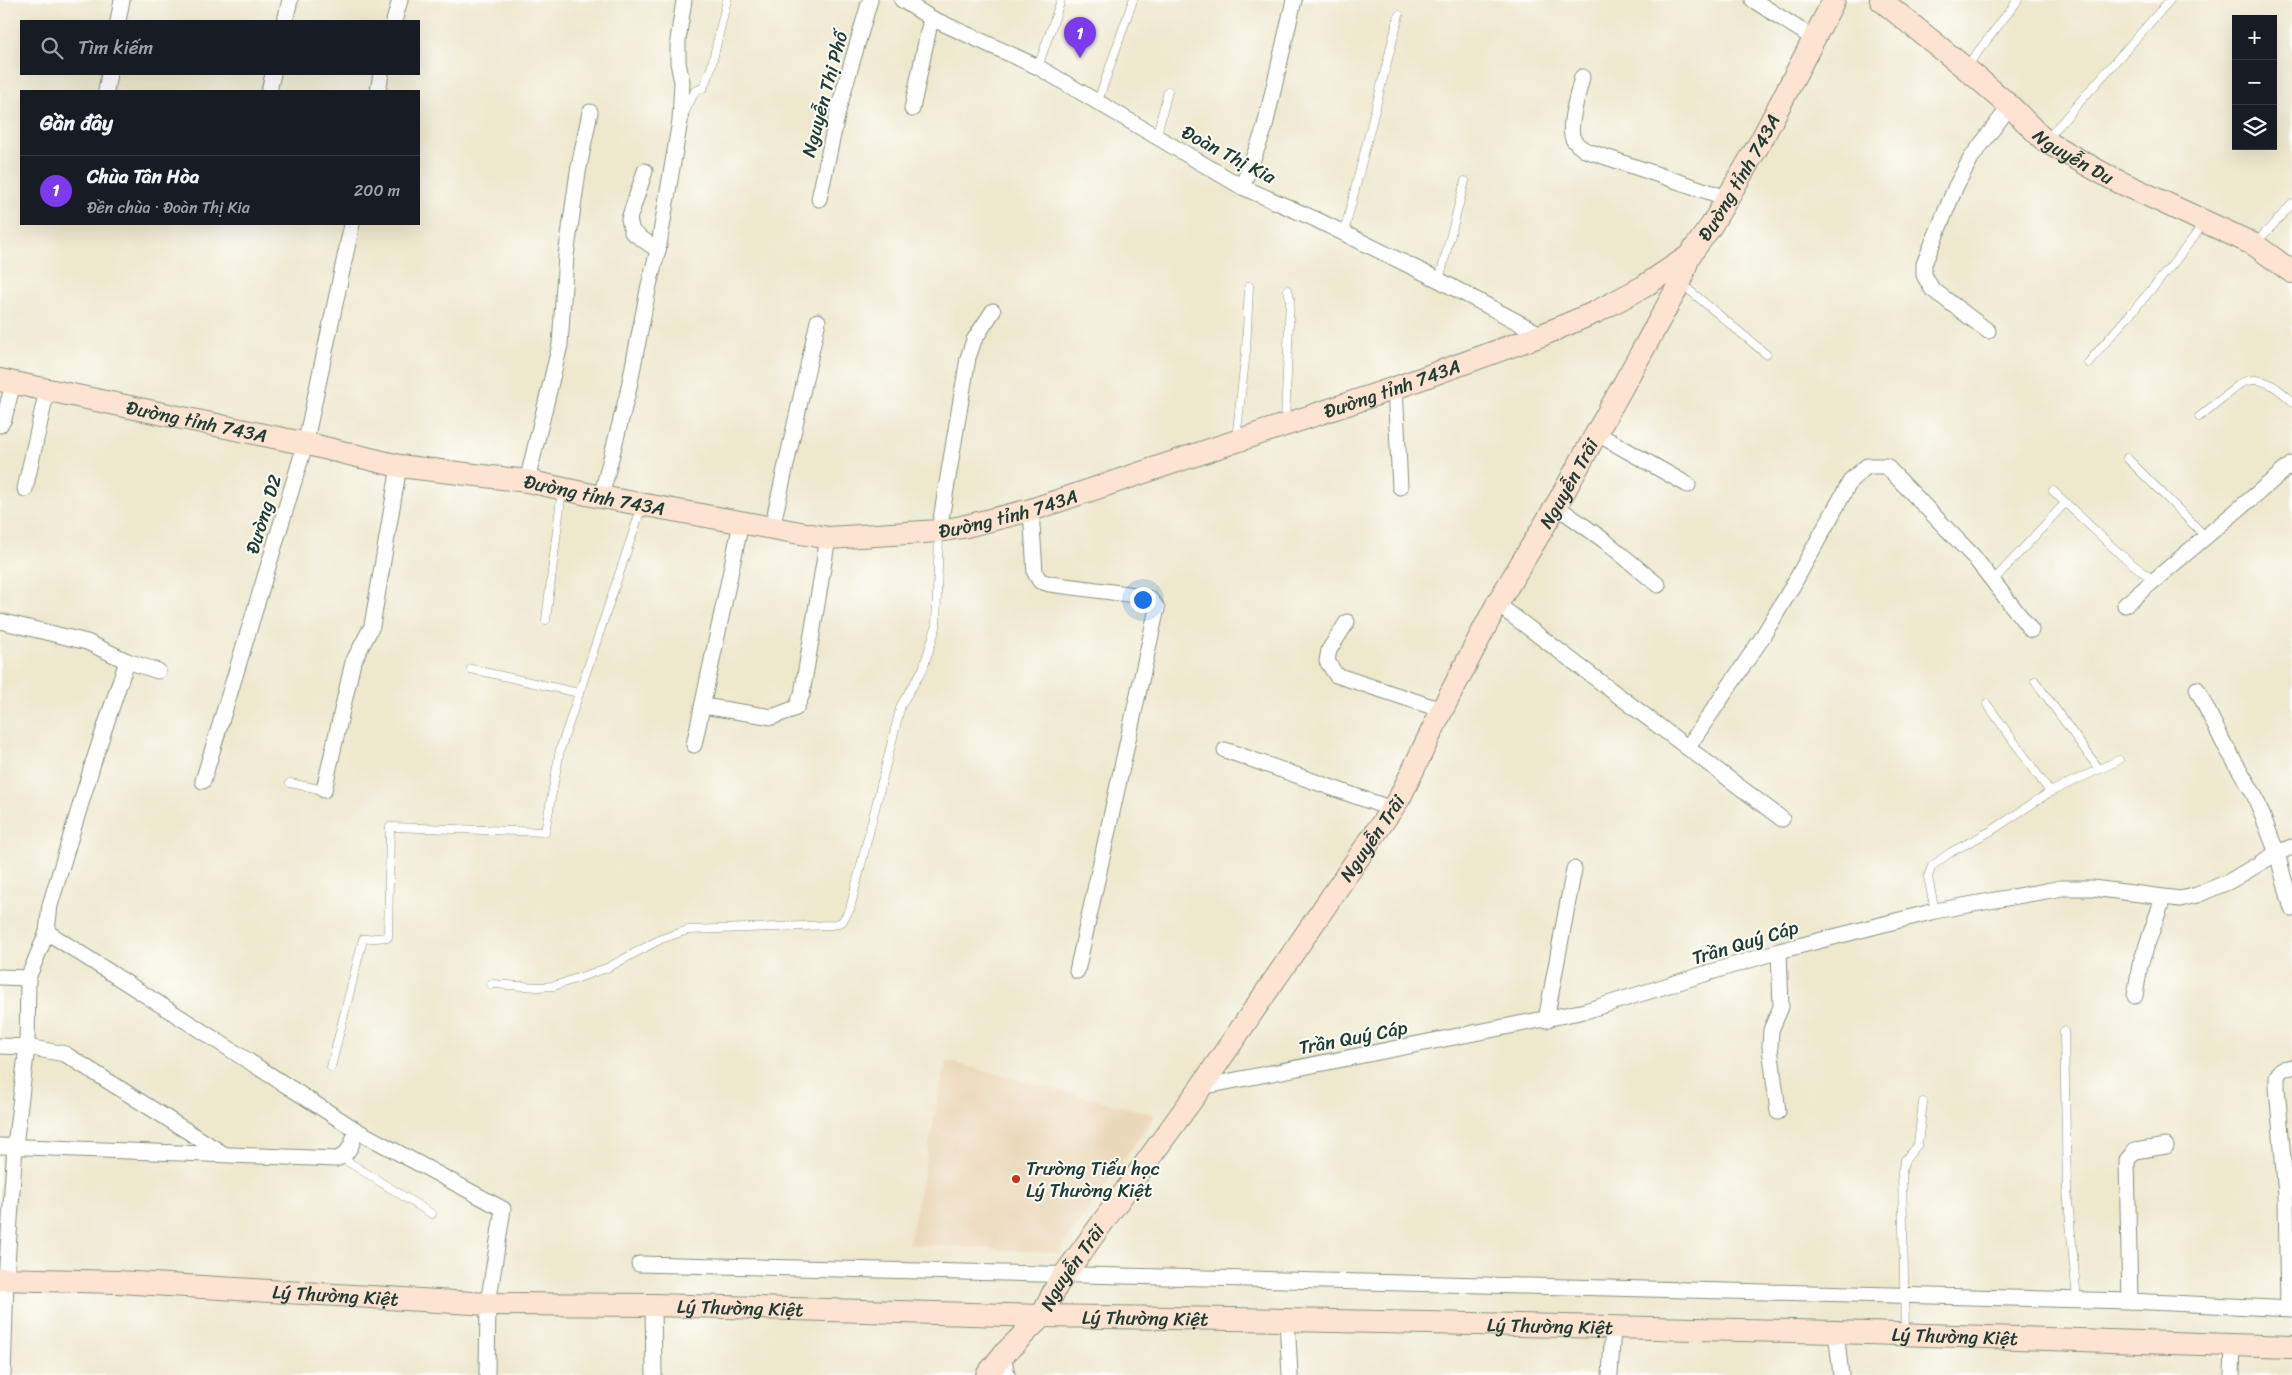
<!DOCTYPE html>
<html lang="vi">
<meta charset="utf-8">
<style>
body{margin:0;font-family:Sriracha,sans-serif;background:#242831;color:#f1f3f6}
.controls{position:absolute;right:15px;top:15px;display:grid;overflow:hidden;border-radius:0px;box-shadow:0 5px 20px #0002}
.controls button{width:45px;height:45px;display:grid;place-items:center;padding:0;border:0;border-bottom:1px solid #363941;background:#171b24;color:#f1f3f6;font:25px sans-serif}
.you{position:absolute;left:1142px;top:599px;width:18px;height:18px;margin:-12px;border:4px solid #fff;border-radius:50%;background:#1a73e8;box-shadow:0 0 0 8px #1a73e833}
.badge{display:grid;place-items:center;width:32px;height:32px;border-radius:50%;background:#7c3aed;color:#fff;font-size:16px;font-weight:700}
.pin{position:absolute;translate:-50% -41px;filter:drop-shadow(0 1px 2px #0008)}
.pin::after{content:'';position:absolute;top:26px;width:18px;height:15px;background:inherit;clip-path:polygon(0 0,100% 0,50% 100%)}
.list{margin:0;padding:0;list-style:none}
h2{display:flex;justify-content:space-between;align-items:center;height:65px;margin:0;padding:0 20px;font-size:21px}
h2 small{font-size:16px;font-weight:400;color:#9ea1a6}
.list li{display:grid;grid-template-columns:32px 1fr auto;gap:15px;align-items:center;box-sizing:border-box;height:70px;padding:0 20px;border-top:1px solid #363941}
.list b{display:block;font-size:19px;white-space:nowrap}
.list p{margin:0;font-size:16px;white-space:nowrap;color:#9ea1a6}
.list em{font-size:16px;font-style:normal;color:#9ea1a6}
.icon{flex:none;width:28px;height:28px;fill:none;stroke:currentColor;stroke-width:2;stroke-linecap:round;stroke-linejoin:round}
.map{position:relative;flex:none;width:2292px;height:1375px;overflow:hidden}
.search{position:absolute;background:#171b24;box-shadow:0 5px 20px #0002;left:20px;top:20px;width:400px;height:55px;display:flex;align-items:center;gap:12px;box-sizing:border-box;padding:0 18px;border-radius:0px;color:#9ea1a6;font-size:19px}
.panel{position:absolute;background:#171b24;box-shadow:0 5px 20px #0002;left:20px;top:90px;width:400px;height:135px;border-radius:0px}
.map>svg:first-child{display:block}
.built{fill:#ebd8ba}
.lines{fill:none;stroke-linecap:round;stroke-linejoin:round}
.lane-casing{stroke:#869280;stroke-width:9}
.street-casing{stroke:#869280;stroke-width:17}
.secondary-casing{stroke:#869280;stroke-width:24}
.lane{stroke:#fff;stroke-width:8}
.street{stroke:#fff;stroke-width:15}
.secondary{stroke:#fde4d0;stroke-width:22}
.poi-dot{fill:#c8321e;stroke:#fdfcf7;stroke-width:2}
.labels{text-anchor:middle;stroke-width:4;stroke-linejoin:round;paint-order:stroke}
.street-label{font-size:19px;fill:#1f3d34;stroke:#fdfcf7}
.poi-label{font-size:19px;fill:#1f3d34;stroke:#fdfcf7;text-anchor:start}
</style>
<div class="map">
<svg width="2292" height="1375" viewBox="0 0 2292 1375">
<rect width="100%" height="100%" fill="#fdfcf7"/>
<filter id="ink" filterUnits="userSpaceOnUse"><feTurbulence type="fractalNoise" baseFrequency=".02" numOctaves="2"/><feDisplacementMap in="SourceGraphic" scale="10" xChannelSelector="R" yChannelSelector="G"/><feConvolveMatrix kernelMatrix="1 2 1 2 8 2 1 2 1" color-interpolation-filters="sRGB"/></filter>
<filter id="wash" filterUnits="userSpaceOnUse"><feTurbulence type="fractalNoise" baseFrequency=".0096" numOctaves="4" result="noise"/><feDisplacementMap in="SourceGraphic" scale="20" xChannelSelector="R" yChannelSelector="G"/><feGaussianBlur stdDeviation="1.12" result="paint"/><feColorMatrix in="noise" values="0 0 0 0 0 0 0 0 0 0 0 0 0 0 0 0 0 1.4 0 .05"/><feComposite in="paint" operator="in"/></filter>
<g filter="url(#wash)">
<rect width="100%" height="100%" fill="#eee8cd"/>
<polygon class="built" points="946,1061 1155,1115 1058,1253 909,1244"/>
</g>
<g filter="url(#ink)">
<g class="lines">
<g class="lane-casing">
<g id="lane">
<polyline points="1967,66 2018,0"/>
<polyline points="1038,67 1061,0"/>
<polyline points="1098,101 1133,0"/>
<polyline points="685,112 695,91 703,88 711,68 727,0"/>
<polyline points="1156,138 1168,91"/>
<polyline points="2047,139 2170,0"/>
<polyline points="1344,233 1399,15"/>
<polyline points="2256,243 2292,204"/>
<polyline points="1439,280 1465,181"/>
<polyline points="1682,284 1766,354"/>
<path d="M2088 363C2127 316 2169 273 2203 224"/>
<path d="M2199 417 2241 383C2261 374 2277 387 2292 401"/>
<polyline points="1285,422 1290,298 1288,290"/>
<polyline points="1236,439 1246,351 1249,286"/>
<polyline points="2127,458 2206,537"/>
<polyline points="2053,491 2121,555 2153,580"/>
<polyline points="1993,581 2065,503"/>
<polyline points="546,620 562,490"/>
<polyline points="471,669 579,693"/>
<polyline points="2035,681 2099,769"/>
<polyline points="1987,704 2050,792"/>
<polyline points="290,783 324,790"/>
<polyline points="1935,911 1928,877 1932,866 1951,852 1991,831 2050,792 2119,760"/>
<polyline points="491,984 538,987 554,986 607,968 661,939 688,930 832,925 842,922 850,909 901,705 923,669 936,627 939,533"/>
<polyline points="2064,1031 2067,1189 2077,1300"/>
<polyline points="331,1067 363,939 388,937 390,827 545,832 560,750 642,506"/>
<polyline points="342,1158 432,1214"/>
<polyline points="1905,1333 1902,1171 1905,1160 1918,1144 1923,1102"/>
</g>
</g>
<g class="street-casing">
<g id="street">
<polyline points="902,0 931,18 1038,67 1242,187 1315,219 1439,280 1542,335"/>
<polyline points="1753,0 1813,38"/>
<polyline points="118,21 122,0"/>
<polyline points="285,21 290,0"/>
<polyline points="394,21 400,0"/>
<path d="M1582 77C1579 92 1567 125 1573 139 1576 144 1580 147 1585 150L1727 198"/>
<polyline points="106,91 109,74"/>
<polyline points="269,91 273,74"/>
<polyline points="378,91 381,74"/>
<polyline points="912,109 931,18"/>
<polyline points="1242,187 1264,130 1294,0"/>
<polyline points="819,199 839,107 870,0"/>
<polyline points="658,250 680,121 682,82 678,63 678,40 684,0"/>
<polyline points="1988,331 1932,289 1924,275 1924,264 1956,186 1971,158 2010,106"/>
<polyline points="1395,388 1400,487"/>
<polyline points="0,425 4,419 13,383"/>
<polyline points="1596,433 1688,485"/>
<polyline points="527,481 560,345 566,256 578,172 590,112"/>
<polyline points="25,489 47,390"/>
<polyline points="601,497 628,392 649,285 658,250 632,232 629,219 645,171"/>
<polyline points="1556,506 1605,541 1658,585"/>
<polyline points="1031,510 1035,573 1040,581 1050,584 1135,595 1150,599 1157,608 1077,971"/>
<polyline points="772,528 818,321"/>
<polyline points="939,531 968,358 974,340 993,311"/>
<polyline points="1497,604 1782,819"/>
<polyline points="2125,605 2292,464"/>
<polyline points="0,621 87,642 127,661 158,671"/>
<polyline points="1347,622 1329,650 1327,661 1336,675 1442,710"/>
<polyline points="2197,689 2223,742 2254,794 2277,853 2292,909"/>
<polyline points="703,706 772,717 796,708 802,694 828,538"/>
<polyline points="694,745 741,523"/>
<polyline points="1688,747 1760,641 1792,587 1851,480 1867,466 1886,466 1974,557 2031,630"/>
<polyline points="1225,750 1392,809"/>
<polyline points="203,781 305,445 352,224"/>
<polyline points="324,790 353,662 372,626 399,466"/>
<polyline points="0,977 28,978"/>
<polyline points="2135,996 2140,965 2163,898"/>
<polyline points="1546,1020 1574,869"/>
<polyline points="0,1046 27,1047 65,1054 222,1153"/>
<polyline points="1201,1087 1585,1011 1779,951 1935,911 2062,888 2092,888 2180,899 2197,895 2230,881 2277,853 2292,847"/>
<polyline points="1778,1112 1770,1047 1771,1030 1781,1007 1779,951"/>
<polyline points="356,1130 503,1209 488,1304 487,1375"/>
<path d="M0 1146 336 1159C349 1156 353 1142 356 1130L47 932"/>
<polyline points="639,1264 2130,1301 2292,1309"/>
<polyline points="2130,1301 2127,1160 2135,1151 2166,1146"/>
<polyline points="653,1305 654,1375"/>
<polyline points="2288,1308 2286,1196 2277,1087 2277,1076 2282,1069 2292,1067"/>
<polyline points="1287,1320 1290,1375"/>
<polyline points="1836,1332 1841,1375"/>
<polyline points="1003,1355 1007,1375"/>
<polyline points="3,1375 6,1279 15,1146 27,1047 28,978 47,932 50,905 94,760 127,661"/>
<polyline points="1610,1375 1613,1327"/>
<polyline points="2232,1375 2233,1345"/>
</g>
</g>
<g class="secondary-casing">
<g id="secondary">
<path id="s1" d="M1881 0 1975 76 2010 106 2045 141 2111 178 2255 245 2292 272"/>
<path id="s2" d="M0 380 312 445 399 466 527 481 601 497 828 538 939 531 962 527 1031 510 1395 388 1542 335 1596 312 1643 287 1689 256 1711 226 1762 139 1834 0"/>
<path id="s3" d="M0 1279 118 1282 488 1304 653 1305 1042 1316 1287 1320 1836 1332 2292 1347"/>
<path id="s4" d="M987 1375 1003 1355 1042 1316 1057 1285 1201 1087 1400 797 1442 710 1497 604 1556 506 1680 283 1689 256"/>
</g>
</g>
<use href="#lane" class="lane"/>
<use href="#street" class="street"/>
<use href="#secondary" class="secondary"/>
</g>
</g>
<circle class="poi-dot" cx="1016" cy="1179" r="5"/>
<g class="labels">
<g class="street-label">
<text transform="translate(824 94) rotate(-75)" y="7">Nguyễn Thị Phố</text>
<text transform="translate(1229 154) rotate(28)" y="7">Đoàn Thị Kia</text>
<text dy="7" stroke="none"><textPath href="#s1" startOffset="249">Nguyễn Du</textPath></text>
<text dy="7" stroke="none"><textPath href="#s2" startOffset="1850">Đường tỉnh 743A</textPath></text>
<text dy="7" stroke="none"><textPath href="#s2" startOffset="1430">Đường tỉnh 743A</textPath></text>
<text dy="7" stroke="none"><textPath href="#s2" startOffset="201">Đường tỉnh 743A</textPath></text>
<text dy="7" stroke="none"><textPath href="#s4" startOffset="1068">Nguyễn Trãi</textPath></text>
<text dy="7" stroke="none"><textPath href="#s2" startOffset="606">Đường tỉnh 743A</textPath></text>
<text dy="7" stroke="none"><textPath href="#s2" startOffset="1026">Đường tỉnh 743A</textPath></text>
<text transform="translate(263 514) rotate(-73)" y="7">Đường D2</text>
<text dy="7" stroke="none"><textPath href="#s4" startOffset="662">Nguyễn Trãi</textPath></text>
<text transform="translate(1745 942) rotate(-17)" y="7">Trần Quý Cáp</text>
<text transform="translate(1353 1037) rotate(-11)" y="7">Trần Quý Cáp</text>
<text dy="7" stroke="none"><textPath href="#s4" startOffset="138">Nguyễn Trãi</textPath></text>
<text dy="7" stroke="none"><textPath href="#s3" startOffset="336">Lý Thường Kiệt</textPath></text>
<text dy="7" stroke="none"><textPath href="#s3" startOffset="741">Lý Thường Kiệt</textPath></text>
<text dy="7" stroke="none"><textPath href="#s3" startOffset="1146">Lý Thường Kiệt</textPath></text>
<text dy="7" stroke="none"><textPath href="#s3" startOffset="1551">Lý Thường Kiệt</textPath></text>
<text dy="7" stroke="none"><textPath href="#s3" startOffset="1956">Lý Thường Kiệt</textPath></text>
</g>
<g class="poi-label">
<text x="1026" y="1175">Trường Tiểu học<tspan x="1026" dy="22">Lý Thường Kiệt</tspan></text>
</g>
</g>
</svg>
<div class="controls">
<button>+</button>
<button>−</button>
<button><svg class="icon" aria-label="layers" viewBox="0 0 24 24"><path d="M12 4l9 5-9 5-9-5zM3 14l9 5 9-5"/></svg></button>
</div>
<div class="you"></div>
<div class="pin badge" style="left:1080px;top:58px">1</div>
<div class="search"><svg class="icon" aria-label="search" viewBox="0 0 24 24"><circle cx="10" cy="10" r="6"/><path d="M15 15l6 6"/></svg>Tìm kiếm</div>
<section class="panel">
<h2>Gần đây<small></small></h2>
<ul class="list">
<li><span class="badge">1</span><div><b>Chùa Tân Hòa</b><p>Đền chùa · Đoàn Thị Kia</p></div><em>200 m</em></li>
</ul>
</section>
</div>
